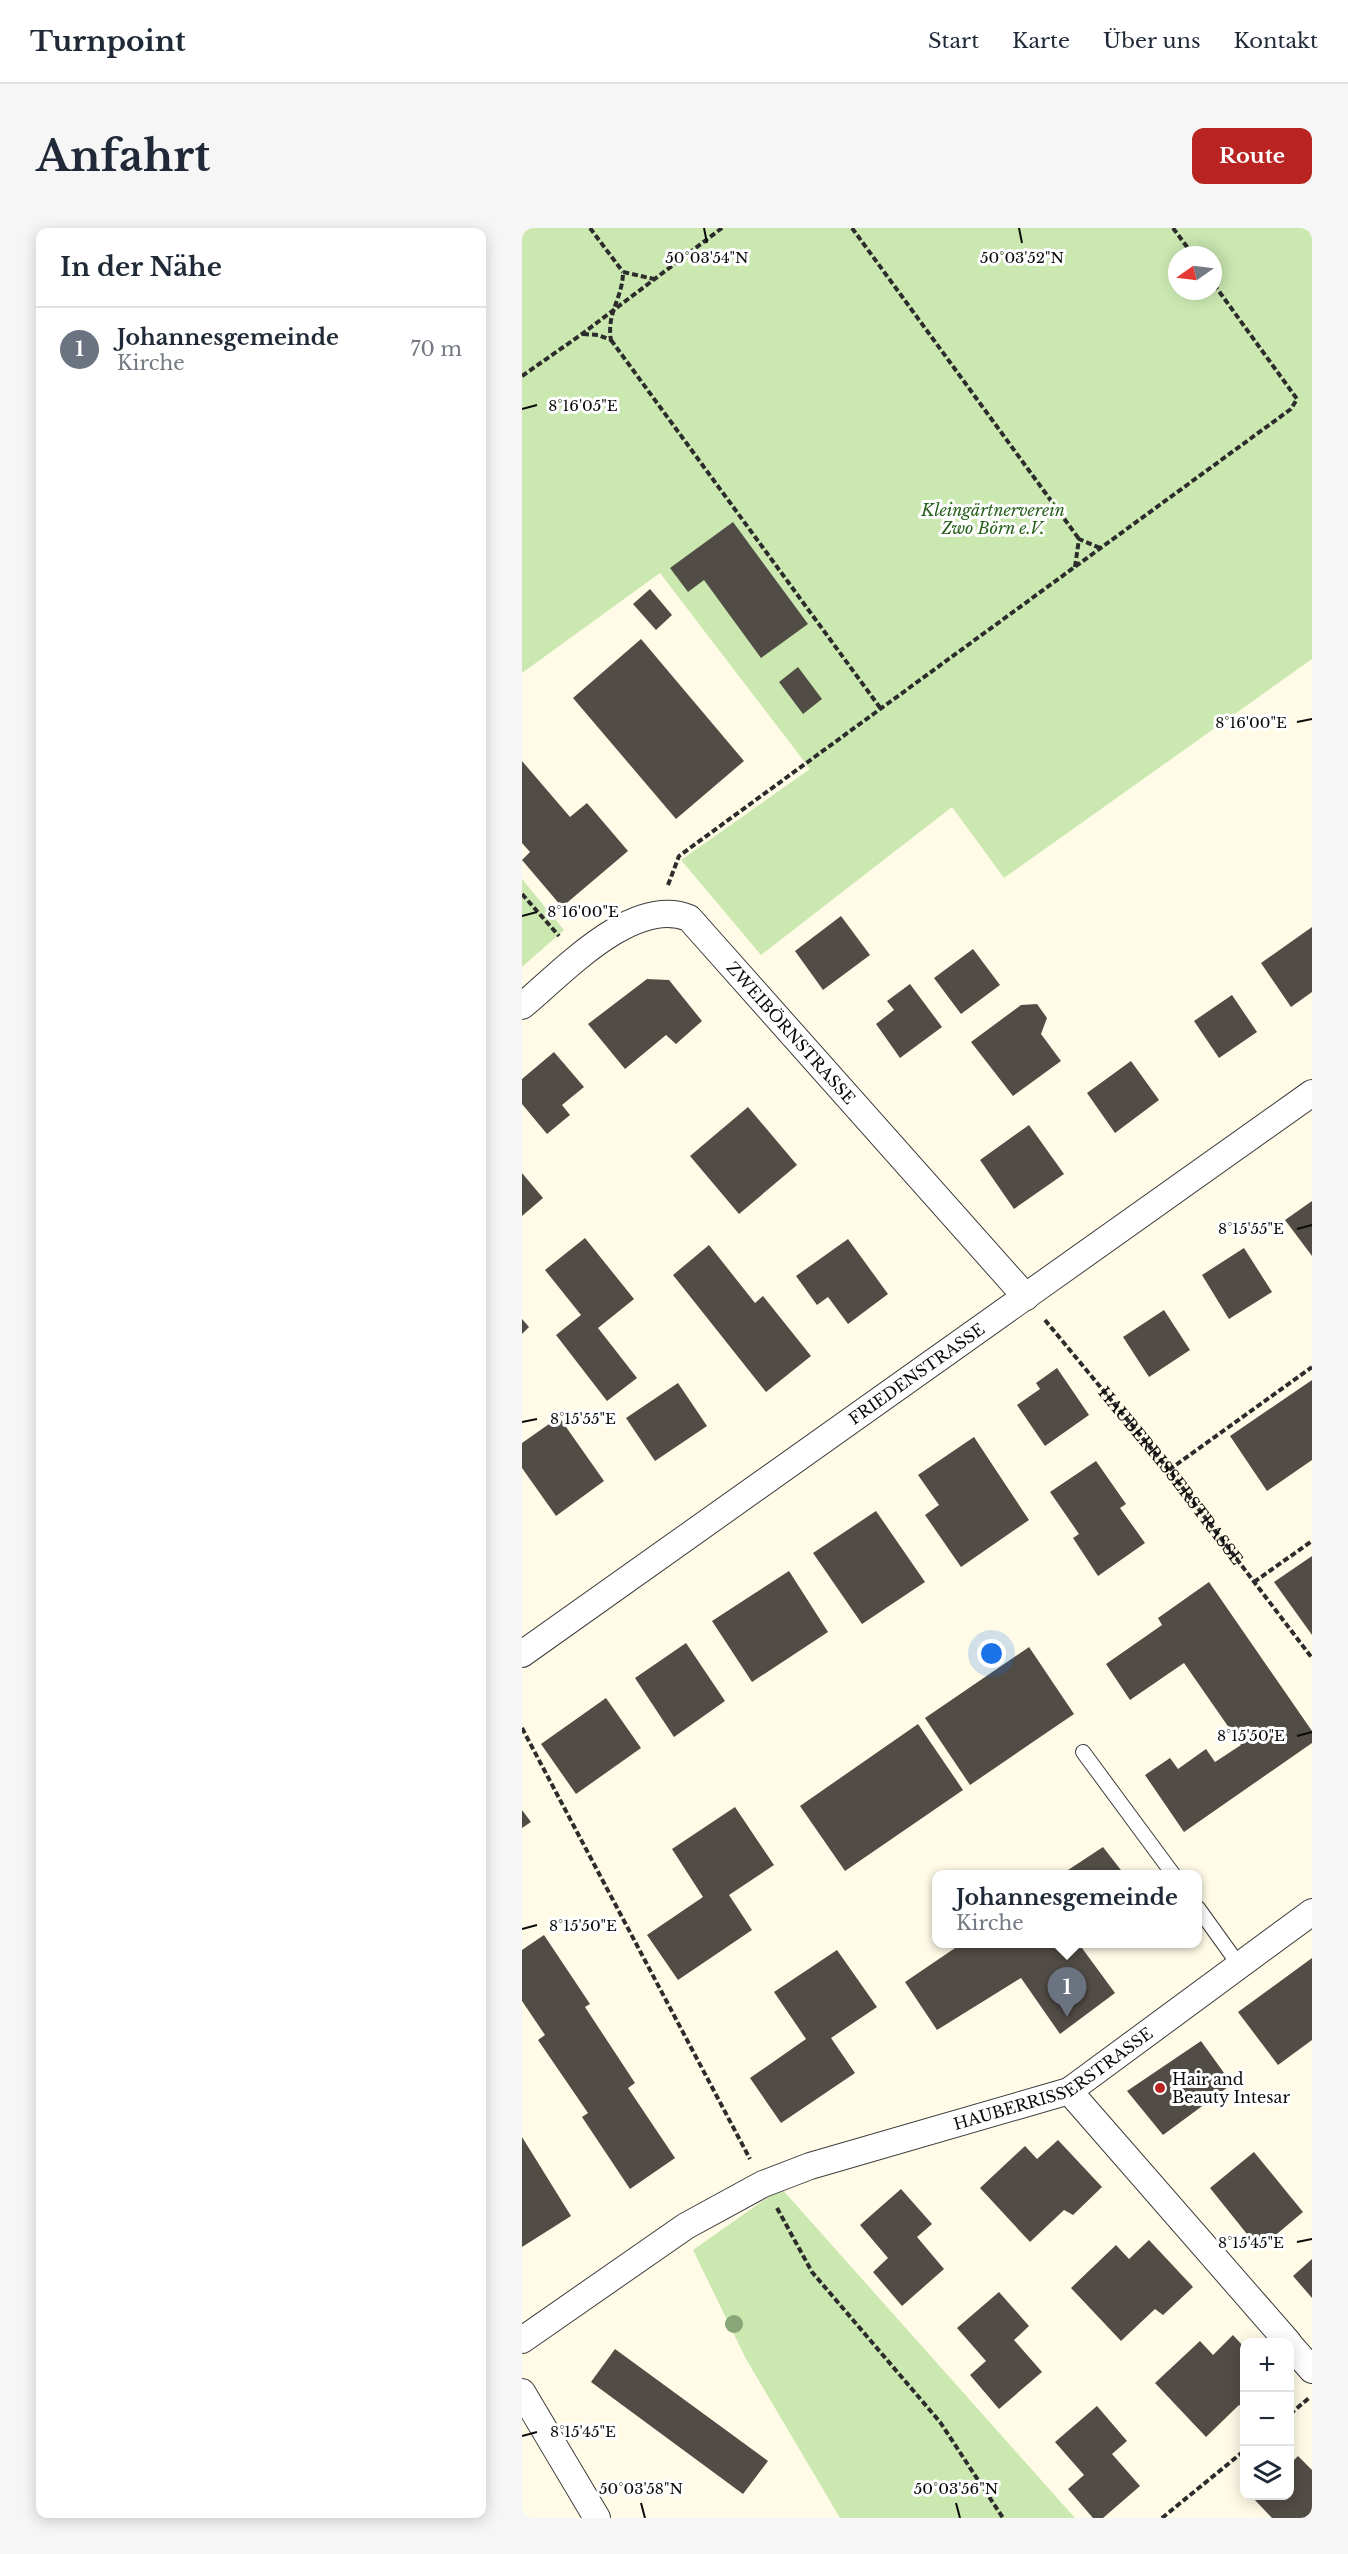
<!DOCTYPE html>
<html lang="de">
<meta charset="utf-8">
<style>
body{margin:0;font-family:"Libre Baskerville",serif;background:#f6f6f7;color:#1f2937}
.controls{position:absolute;right:18px;bottom:18px;display:grid;overflow:hidden;border-radius:12px;box-shadow:0 3px 15px #0003}
.controls button{width:54px;height:54px;display:grid;place-items:center;padding:0;border:0;border-bottom:2px solid #e0e1e3;background:#fff;color:#1f2937;font:30px sans-serif}
.compass{position:absolute;left:646px;top:18px;width:54px;height:54px;border-radius:50%;background:#fff;box-shadow:0 3px 15px #0003;rotate:256deg}
.you{position:absolute;left:470px;top:1426px;width:21px;height:21px;margin:-15px;border:4px solid #fff;border-radius:50%;background:#1a73e8;box-shadow:0 0 0 9px #1a73e833}
.badge{display:grid;place-items:center;width:39px;height:39px;border-radius:50%;background:#b92322;color:#fff;font-size:20px;font-weight:700}
.pin{position:absolute;translate:-50% -50px;filter:drop-shadow(0 2px 3px #0008)}
.pin::after{content:'';position:absolute;top:32px;width:21px;height:18px;background:inherit;clip-path:polygon(0 0,100% 0,50% 100%)}
.popup{position:absolute;left:410px;top:1642px;width:270px;height:78px;box-sizing:border-box;display:grid;place-content:center;border-radius:12px;background:#fff;filter:drop-shadow(0 2px 4px #0005);font-size:20px;white-space:nowrap;color:#747a83}
.popup b{font-size:22px;color:#1f2937}
.popup::after{content:'';position:absolute;left:50%;top:100%;margin-left:-12px;border:12px solid transparent;border-top-color:#fff}
.list{margin:0;padding:0;list-style:none}
h2{display:flex;justify-content:space-between;align-items:center;height:78px;margin:0;padding:0 24px;font-size:26px}
h2 small{font-size:20px;font-weight:400;color:#747a83}
.list li{display:grid;grid-template-columns:39px 1fr auto;gap:18px;align-items:center;box-sizing:border-box;height:84px;padding:0 24px;border-top:2px solid #e0e1e3}
.list b{display:block;font-size:22px;white-space:nowrap}
.list p{margin:0;font-size:20px;white-space:nowrap;color:#747a83}
.list em{font-size:20px;font-style:normal;color:#747a83}
.icon{flex:none;width:33px;height:33px;fill:none;stroke:currentColor;stroke-width:2;stroke-linecap:round;stroke-linejoin:round}
.map{position:relative;flex:none;width:790px;height:2290px;overflow:hidden;border-radius:12px}
header{display:flex;align-items:center;gap:36px;box-sizing:border-box;height:84px;padding:0 30px;background:#fff;border-bottom:2px solid #e0e1e3}
header strong{font-size:28px}
nav{display:flex;gap:33px;margin-inline-start:auto;font-size:21px}
.intro{display:flex;align-items:center;justify-content:space-between;box-sizing:border-box;height:144px;padding:0 36px}
h1{margin:0;font-size:42px}
.button{padding:15px 27px;border-radius:12px;background:#b92322;color:#fff;font-size:21px;font-weight:700}
main{display:flex;gap:36px;padding:0 36px}
aside{flex:1;background:#fff;border-radius:12px;box-shadow:0 3px 15px #0003}
.map>svg:first-child{display:block}
.green{fill:#cbe8b1;fill-rule:evenodd}
.building{fill:#524c46}
.lines{fill:none;stroke-linecap:round;stroke-linejoin:round}
.service-casing{stroke:#3d3d3d;stroke-width:16}
.minor-casing{stroke:#3d3d3d;stroke-width:28}
.path{stroke:#2c2c2c;stroke-width:4;stroke-dasharray:6 3;stroke-linecap:butt}
.service{stroke:#fff;stroke-width:14}
.minor{stroke:#fff;stroke-width:26}
.tree{fill:#88a677}
.ticks{fill:none;stroke:#0a0a0a;stroke-width:2}
.poi-dot{fill:#b92322;stroke:#fff;stroke-width:2}
.labels{text-anchor:middle;stroke-width:6;stroke-linejoin:round;paint-order:stroke}
.park-label{font-size:16px;font-style:italic;fill:#26601b;stroke:#fff}
.street-label{font-size:16px;fill:#0a0a0a;stroke:#fff}
.poi-label{font-size:16px;fill:#0a0a0a;stroke:#fff;text-anchor:start}
.ticks-label{font-size:15px;text-anchor:middle;fill:#0a0a0a;stroke:#fff;stroke-width:6;stroke-linejoin:round;paint-order:stroke}
</style>
<header>
<strong>Turnpoint</strong>
<nav><a>Start</a><a>Karte</a><a>Über uns</a><a>Kontakt</a></nav>
</header>
<div class="intro"><h1>Anfahrt</h1><a class="button">Route</a></div>
<main>
<aside>
<h2>In der Nähe<small></small></h2>
<ul class="list">
<li><span class="badge" style="background:#6b7280">1</span><div><b>Johannesgemeinde</b><p>Kirche</p></div><em>70 m</em></li>
</ul>
</aside>
<div class="map">
<svg width="790" height="2290" viewBox="0 0 790 2290">
<rect width="100%" height="100%" fill="#fffbe7"/>
<g class="green">
<path d="M0 0H790V431L482 650 430 579 239 727 159 632 288 541 138 345 0 445ZM655 27H691V63H655Z"/>
<polygon points="0,651 42,702 0,739"/>
<polygon points="259,1960 553,2290 318,2290 224,2131 171,2022"/>
</g>
<g class="building">
<polygon points="211,294 286,396 239,430 182,352 166,364 148,340"/>
<polygon points="128,361 150,387 134,402 111,376"/>
<polygon points="119,411 222,533 154,591 51,470"/>
<polygon points="276,439 300,471 281,486 257,454"/>
<polygon points="0,533 48,589 65,575 106,623 40,679 0,632 8,624 0,615"/>
<polygon points="319,688 348,727 301,762 273,723"/>
<polygon points="790,699 790,764 769,779 739,735"/>
<polygon points="451,721 478,757 439,786 412,750"/>
<polygon points="125,751 147,752 180,793 154,816 144,807 103,841 66,796"/>
<polygon points="388,756 420,799 378,830 354,796 372,782 365,773"/>
<polygon points="710,767 735,804 697,830 672,793"/>
<polygon points="515,776 525,790 519,806 539,833 491,868 449,814 499,777"/>
<polygon points="32,824 62,859 40,877 48,887 25,906 0,876 0,851"/>
<polygon points="609,833 637,872 593,905 565,865"/>
<polygon points="226,879 275,937 217,986 168,928"/>
<polygon points="507,897 542,946 492,981 458,932"/>
<polygon points="0,945 21,970 0,988"/>
<polygon points="790,973 790,1028 763,992"/>
<polygon points="63,1010 112,1071 76,1100 115,1150 85,1173 34,1107 59,1087 23,1042"/>
<polygon points="326,1011 366,1066 326,1096 306,1069 295,1077 274,1048"/>
<polygon points="187,1017 233,1075 241,1068 289,1128 244,1164 151,1047"/>
<polygon points="722,1020 750,1064 707,1091 680,1047"/>
<polygon points="642,1082 668,1122 627,1149 601,1109"/>
<polygon points="0,1091 7,1099 0,1106"/>
<polygon points="535,1140 567,1187 523,1218 495,1177 518,1161 514,1155"/>
<polygon points="790,1152 790,1232 745,1263 708,1208"/>
<polygon points="156,1155 185,1198 133,1233 104,1190"/>
<polygon points="37,1189 82,1253 34,1288 0,1240 0,1215"/>
<polygon points="452,1209 507,1292 439,1339 403,1287 417,1277 396,1247"/>
<polygon points="574,1233 604,1276 598,1280 623,1315 576,1348 551,1310 557,1306 528,1264"/>
<polygon points="354,1283 403,1354 340,1396 291,1325"/>
<polygon points="790,1328 790,1407 752,1354"/>
<polygon points="267,1343 306,1404 230,1454 190,1393"/>
<polygon points="687,1354 790,1503 790,1515 662,1604 623,1547 648,1530 656,1541 684,1521 693,1534 719,1517 662,1435 608,1472 584,1436 640,1397 636,1390"/>
<polygon points="164,1415 203,1473 152,1509 113,1450"/>
<polygon points="507,1419 552,1486 448,1557 403,1490"/>
<polygon points="84,1470 119,1520 54,1566 19,1516"/>
<polygon points="396,1496 441,1562 323,1643 278,1578"/>
<polygon points="213,1579 252,1637 207,1667 230,1702 156,1752 125,1707 181,1669 150,1621"/>
<polygon points="0,1582 9,1594 0,1600"/>
<polygon points="581,1619 602,1646 540,1646"/>
<polygon points="22,1707 68,1776 63,1779 113,1855 106,1860 153,1930 108,1961 60,1889 66,1885 16,1812 23,1807 0,1773 0,1722"/>
<polygon points="439,1716 557,1716 593,1765 538,1806 499,1750 415,1802 383,1754"/>
<polygon points="315,1722 355,1779 309,1810 333,1845 259,1895 228,1850 284,1811 252,1764"/>
<polygon points="790,1730 790,1812 756,1837 716,1784"/>
<polygon points="679,1813 710,1856 641,1907 605,1863"/>
<polygon points="0,1909 49,1988 0,2019"/>
<polygon points="536,1912 580,1959 551,1987 542,1982 508,2014 458,1960 503,1918 515,1931"/>
<polygon points="732,1924 781,1984 737,2021 688,1960"/>
<polygon points="379,1961 410,1996 395,2009 422,2041 380,2078 351,2044 366,2030 338,1997"/>
<polygon points="627,2012 671,2059 641,2087 633,2081 599,2113 549,2060 594,2017 607,2031"/>
<polygon points="790,2031 790,2070 771,2048"/>
<polygon points="477,2064 507,2098 492,2112 520,2144 477,2181 448,2147 464,2133 435,2100"/>
<polygon points="711,2107 722,2119 722,2180 717,2177 684,2209 633,2155 678,2113 691,2127"/>
<polygon points="93,2121 246,2233 221,2266 69,2154"/>
<polygon points="575,2178 605,2213 590,2226 618,2258 581,2290 571,2290 546,2261 562,2247 533,2214"/>
<polygon points="776,2228 790,2242 790,2290 750,2290 731,2270 734,2268 768,2268 768,2236"/>
</g>
<g class="lines">
<g class="service-casing">
<g id="service">
<polyline points="561,1524 651,1646"/>
<polyline points="676,1680 717,1737"/>
</g>
</g>
<g class="minor-casing">
<g id="minor">
<path id="s2" d="M0 778C40 745 111 667 167 690L504 1069"/>
<path id="s3" d="M0 1426 790 865"/>
<polyline points="547,1863 766,2114"/>
<path id="s4" d="M0 2112 164 1998 241 1956 288 1938 547 1863 790 1684"/>
<polyline points="768,2117 790,2142"/>
<polyline points="0,2164 75,2290"/>
</g>
</g>
<g class="path">
<polyline points="68,0 101,44"/>
<polyline points="330,0 557,311"/>
<polyline points="651,0 671,27"/>
<path d="M61 106 76 107 89 112C84 85 101 70 101 44L132 51"/>
<polyline points="89,112 359,481"/>
<polyline points="0,148 60,106 200,0"/>
<polyline points="553,339 557,311 578,320"/>
<polyline points="146,657 157,628 769,181 775,171 691,55"/>
<polyline points="0,666 37,708"/>
<path id="s1" d="M523 1092 647 1242 790 1430"/>
<polyline points="647,1242 790,1139"/>
<polyline points="732,1354 790,1313"/>
<polyline points="0,1500 228,1931"/>
<polyline points="255,1980 290,2044 418,2194 481,2290"/>
<polyline points="768,2186 787,2170"/>
<polyline points="640,2290 722,2223"/>
</g>
<use href="#service" class="service"/>
<use href="#minor" class="minor"/>
</g>
<circle class="tree" cx="212" cy="2096" r="9"/>
<path class="ticks" d="M182 0 185 15M497 0 500 15M0 181 15 177M775 494 790 491M0 688 15 684M775 1001 790 997M0 1194 15 1191M775 1508 790 1504M0 1701 15 1697M775 2014 790 2011M0 2208 15 2204M119 2275 123 2290M434 2275 438 2290"/>
<circle class="poi-dot" cx="638" cy="1860" r="6"/>
<g class="labels">
<g class="park-label">
<text x="471" y="288">Kleingärtnerverein<tspan x="471" dy="18">Zwo Börn e.V.</tspan></text>
</g>
<g class="street-label">
<text dy="6" stroke="none"><textPath href="#s2" startOffset="351">ZWEIBÖRNSTRASSE</textPath></text>
<text dy="6" stroke="none"><textPath href="#s3" startOffset="484">FRIEDENSTRASSE</textPath></text>
<text dy="6" stroke="none"><textPath href="#s1" startOffset="200">HAUBERRISSERSTRASSE</textPath></text>
<text dy="6" stroke="none"><textPath href="#s4" startOffset="598">HAUBERRISSERSTRASSE</textPath></text>
</g>
<g class="poi-label">
<text x="650" y="1857">Hair and<tspan x="650" dy="18">Beauty Intesar</tspan></text>
</g>
</g>
<g class="ticks-label">
<text x="185" y="35">50°03'54"N</text>
<text x="500" y="35">50°03'52"N</text>
<text x="61" y="183">8°16'05"E</text>
<text x="729" y="500">8°16'00"E</text>
<text x="61" y="689">8°16'00"E</text>
<text x="729" y="1006">8°15'55"E</text>
<text x="61" y="1196">8°15'55"E</text>
<text x="729" y="1513">8°15'50"E</text>
<text x="61" y="1703">8°15'50"E</text>
<text x="729" y="2020">8°15'45"E</text>
<text x="61" y="2209">8°15'45"E</text>
<text x="119" y="2266">50°03'58"N</text>
<text x="434" y="2266">50°03'56"N</text>
</g>
</svg>
<div class="controls">
<button>+</button>
<button>−</button>
<button><svg class="icon" aria-label="layers" viewBox="0 0 24 24"><path d="M12 4l9 5-9 5-9-5zM3 14l9 5 9-5"/></svg></button>
</div>
<svg class="compass" viewBox="-18 -18 36 36"><path d="M0-13l5 13h-10z" fill="#e53935"/><path d="M0 13l5-13h-10z" fill="#747a83"/></svg>
<div class="you"></div>
<div class="pin badge" style="left:545px;top:1789px;background:#6b7280">1</div>
<div class="popup"><b>Johannesgemeinde</b>Kirche</div>
</div>
</main>
